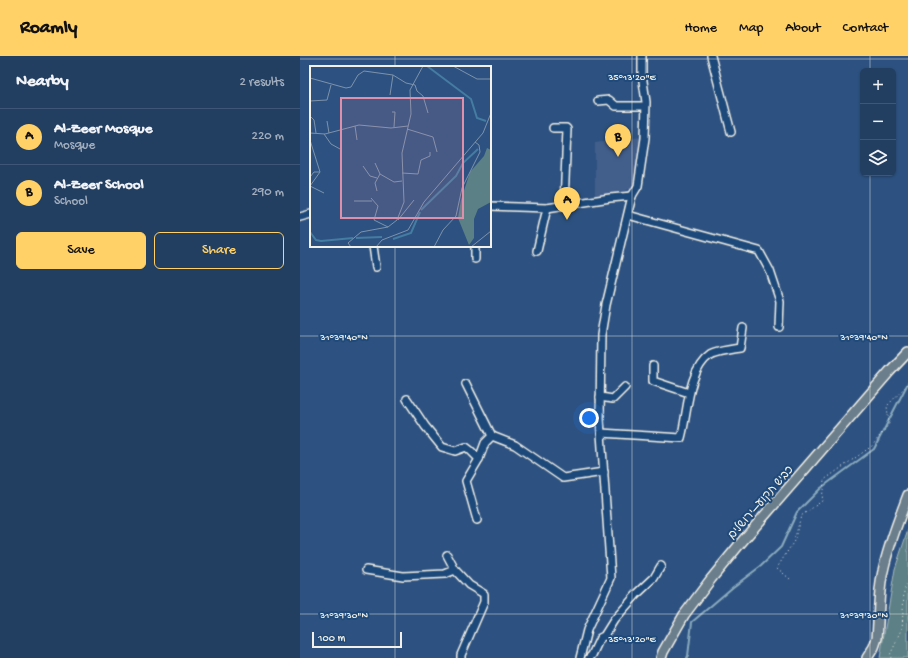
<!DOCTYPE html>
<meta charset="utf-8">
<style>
body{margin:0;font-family:"Gochi Hand","Playpen Sans Hebrew",sans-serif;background:#2e496a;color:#f1f3f6}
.controls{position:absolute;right:12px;top:12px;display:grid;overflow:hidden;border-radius:6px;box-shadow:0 1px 3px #0004}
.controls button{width:36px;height:36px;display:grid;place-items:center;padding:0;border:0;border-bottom:1px solid #3f5776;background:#223e61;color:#f1f3f6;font:20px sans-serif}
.scale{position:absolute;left:12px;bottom:10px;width:90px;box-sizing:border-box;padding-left:4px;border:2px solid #f4f1e8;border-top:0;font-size:11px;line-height:14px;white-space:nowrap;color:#f4f1e8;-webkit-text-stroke:3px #1f4a7a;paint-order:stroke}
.you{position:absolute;left:289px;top:362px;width:14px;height:14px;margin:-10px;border:3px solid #fff;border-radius:50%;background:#1a73e8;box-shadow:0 0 0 6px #1a73e833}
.badge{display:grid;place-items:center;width:26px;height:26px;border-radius:50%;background:#ffd166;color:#111;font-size:13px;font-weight:700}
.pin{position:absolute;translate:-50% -33px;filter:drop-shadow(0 1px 2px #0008)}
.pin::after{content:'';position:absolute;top:21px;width:14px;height:12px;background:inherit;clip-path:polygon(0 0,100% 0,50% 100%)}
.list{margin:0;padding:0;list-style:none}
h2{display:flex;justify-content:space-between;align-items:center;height:52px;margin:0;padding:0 16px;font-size:17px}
h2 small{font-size:13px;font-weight:400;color:#a2aebd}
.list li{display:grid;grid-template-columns:26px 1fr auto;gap:12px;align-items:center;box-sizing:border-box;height:56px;padding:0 16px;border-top:1px solid #3f5776}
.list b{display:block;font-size:15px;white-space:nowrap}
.list p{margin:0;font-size:13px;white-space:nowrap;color:#a2aebd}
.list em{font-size:13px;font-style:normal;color:#a2aebd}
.actions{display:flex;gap:8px;padding:12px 16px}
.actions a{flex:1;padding:9px 0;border:1px solid #ffd166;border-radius:6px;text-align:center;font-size:14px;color:#ffd166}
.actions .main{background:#ffd166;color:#111}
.icon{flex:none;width:22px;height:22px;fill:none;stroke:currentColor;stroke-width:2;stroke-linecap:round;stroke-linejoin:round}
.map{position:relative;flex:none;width:608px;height:602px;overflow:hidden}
header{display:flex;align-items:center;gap:24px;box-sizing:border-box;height:56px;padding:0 20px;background:#ffd166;color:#111}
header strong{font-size:19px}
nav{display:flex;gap:22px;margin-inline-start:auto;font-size:14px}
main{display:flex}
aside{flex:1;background:#223e61}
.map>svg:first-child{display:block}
.built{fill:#425e8c}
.green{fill:#5b8086;stroke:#a8b8b7}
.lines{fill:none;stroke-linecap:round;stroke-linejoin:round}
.stream{stroke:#8babbe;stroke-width:2}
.minor-casing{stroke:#f4f1e8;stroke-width:10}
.major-casing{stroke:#f4f1e8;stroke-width:12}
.path{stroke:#f4f1e8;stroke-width:1;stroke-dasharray:1 3;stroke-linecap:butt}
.minor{stroke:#1f4a7a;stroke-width:7}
.major{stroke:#6b7e8b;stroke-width:9}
.ticks{fill:none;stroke:#f4f1e8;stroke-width:1;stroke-opacity:0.45}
.labels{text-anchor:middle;stroke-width:4;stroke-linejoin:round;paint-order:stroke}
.street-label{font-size:12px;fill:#f4f1e8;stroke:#1f4a7a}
.inset-river{fill:none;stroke:#457ca2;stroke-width:2}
.inset-road{fill:none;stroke:#7d92aa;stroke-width:1}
.view{fill:#de8fa9;fill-opacity:0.15;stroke:#de8fa9;stroke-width:2}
.inset-edge{fill:none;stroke:#f4f1e8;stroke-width:2}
.ticks-label{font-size:10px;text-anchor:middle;fill:#f4f1e8;stroke:#1f4a7a;stroke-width:4;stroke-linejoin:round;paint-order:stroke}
</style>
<header>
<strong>Roamly</strong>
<nav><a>Home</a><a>Map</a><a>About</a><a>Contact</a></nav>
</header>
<main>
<aside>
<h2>Nearby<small>2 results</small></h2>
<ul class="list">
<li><span class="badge">A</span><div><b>Al-Zeer Mosque</b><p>Mosque</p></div><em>220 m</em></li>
<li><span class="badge">B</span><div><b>Al-Zeer School</b><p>School</p></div><em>290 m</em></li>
</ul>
<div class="actions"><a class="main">Save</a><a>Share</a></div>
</aside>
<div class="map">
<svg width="608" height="602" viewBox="0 0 608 602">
<rect width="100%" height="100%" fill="#2d5281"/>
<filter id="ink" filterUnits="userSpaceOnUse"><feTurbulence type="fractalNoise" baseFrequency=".025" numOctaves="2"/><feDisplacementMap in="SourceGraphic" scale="8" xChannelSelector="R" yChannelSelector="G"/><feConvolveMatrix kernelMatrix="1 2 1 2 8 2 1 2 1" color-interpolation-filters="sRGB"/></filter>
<g filter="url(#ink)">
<polygon class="built" points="342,81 336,127 330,133 320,137 295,140 295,87"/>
<polygon class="green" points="608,474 608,602 580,602 595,513"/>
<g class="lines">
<polyline class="stream" points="387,602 388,600 392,566 433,531 461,510 481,491 497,456 521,432 574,393 608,327"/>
<g class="minor-casing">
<g id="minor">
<polyline points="411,0 431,76"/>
<polyline points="298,45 309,44 316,50 345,50"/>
<polyline points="253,72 266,72 267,73 264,149"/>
<polyline points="190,150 247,152 310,142 332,140"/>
<polyline points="328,159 459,195 470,215 480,245 479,271"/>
<polyline points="0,161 11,158"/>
<polyline points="73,190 76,211"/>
<polyline points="175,190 175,203"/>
<polyline points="237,195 247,152"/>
<polyline points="353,310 353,325 389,337"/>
<polyline points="166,328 192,380 215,389 263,422 304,416"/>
<polyline points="300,341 313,343 325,331"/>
<polyline points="107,343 125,370 142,391 155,395 166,391 170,394 179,403"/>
<path d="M301 377 350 380 381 382C388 358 387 315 410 299 414 296 433 293 440 292L443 272"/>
<polyline points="177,464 166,425 179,403 185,387 192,380"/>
<polyline points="147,499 155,514 169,529 184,538 184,546 161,599 161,602"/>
<polyline points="66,514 103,520 145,518 155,514"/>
<polyline points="280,602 287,574 311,522 300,363 301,279 306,249 332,140 338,130 345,82 346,46 342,18 342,0"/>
<polyline points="289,602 292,599 300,582 304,580 314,564 337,538 354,522 361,510"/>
</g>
</g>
<g class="major-casing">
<g id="major">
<polyline points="361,602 363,596 384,559 411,523 439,489 590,315 608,296"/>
<path d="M567 602 574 591 577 582C579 560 578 537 583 515 588 490 599 463 608 439"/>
</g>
</g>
<g class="path">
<polyline points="490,523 477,512 494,485 501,460 522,445 524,424 572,390 589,368 587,350 608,328"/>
<polyline points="591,602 590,599 602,574 604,535 608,525"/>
</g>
<use href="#minor" class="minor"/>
<use href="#major" class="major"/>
</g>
</g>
<path class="ticks" d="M95 0V11M332 0V602M570 0V15M0 3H608M570 117V602M95 190V602M0 280H608M0 558H608"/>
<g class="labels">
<g class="street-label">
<text transform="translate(460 446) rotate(-49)" y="4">כביש תקוע–ירושלים</text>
</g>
</g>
<g transform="translate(10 10)">
<rect width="181" height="181" fill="#2d5281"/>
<path d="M177 82 181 84V136L168 143 164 153V172L159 179 148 152 151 134 160 106 174 90Z" fill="#5b8086"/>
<path class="inset-river" d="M117 0 161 33 167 52 176 55M111 144 146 110 153 97 168 83M0 166 6 174 11 175 43 172M46 172 72 171M83 173 101 167 110 146"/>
<path class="inset-road" d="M143 0 167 13H181M0 12 36 22 41 21 48 9 54 5 83 9 96 17 105 19 107 25 113 30 118 47M80 29 83 9M0 35 17 34 21 19M82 46H85L84 61M0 50 4 54 6 67M17 55 19 67M45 60 47 74M97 63 123 71 127 86M0 67 15 68 49 59 81 62 98 60M14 68 21 78 30 83M0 74 10 106 0 120 14 127M65 97 70 108 84 116 92 115M53 100 60 110 67 112M92 107 108 108 111 94 120 90V86M0 111 4 106H10M67 125 65 117 70 108M61 132 68 140 64 154 78 161M44 135H62M88 154 104 134M41 181 38 177 51 166 78 161 87 154 94 136 92 87 101 48 100 24 113 0M66 181 72 174 98 164 114 136 173 67 181 47M124 181 133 164 146 150 152 122 170 86 169 79 165 76M161 181 181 165"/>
<path class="view" d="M31 32H153V152H31Z"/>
<rect width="181" height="181" class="inset-edge"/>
</g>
<g class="ticks-label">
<text x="332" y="24">35°13'20"E</text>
<text x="44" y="284">31°39'40"N</text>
<text x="564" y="284">31°39'40"N</text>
<text x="44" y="562">31°39'30"N</text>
<text x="564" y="562">31°39'30"N</text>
<text x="332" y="586">35°13'20"E</text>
</g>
</svg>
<div class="controls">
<button>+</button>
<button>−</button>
<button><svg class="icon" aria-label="layers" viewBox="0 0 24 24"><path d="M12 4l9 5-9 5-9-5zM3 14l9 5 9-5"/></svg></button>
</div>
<div class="scale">100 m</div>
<div class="you"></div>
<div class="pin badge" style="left:267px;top:164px">A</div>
<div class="pin badge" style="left:318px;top:101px">B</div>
</div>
</main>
